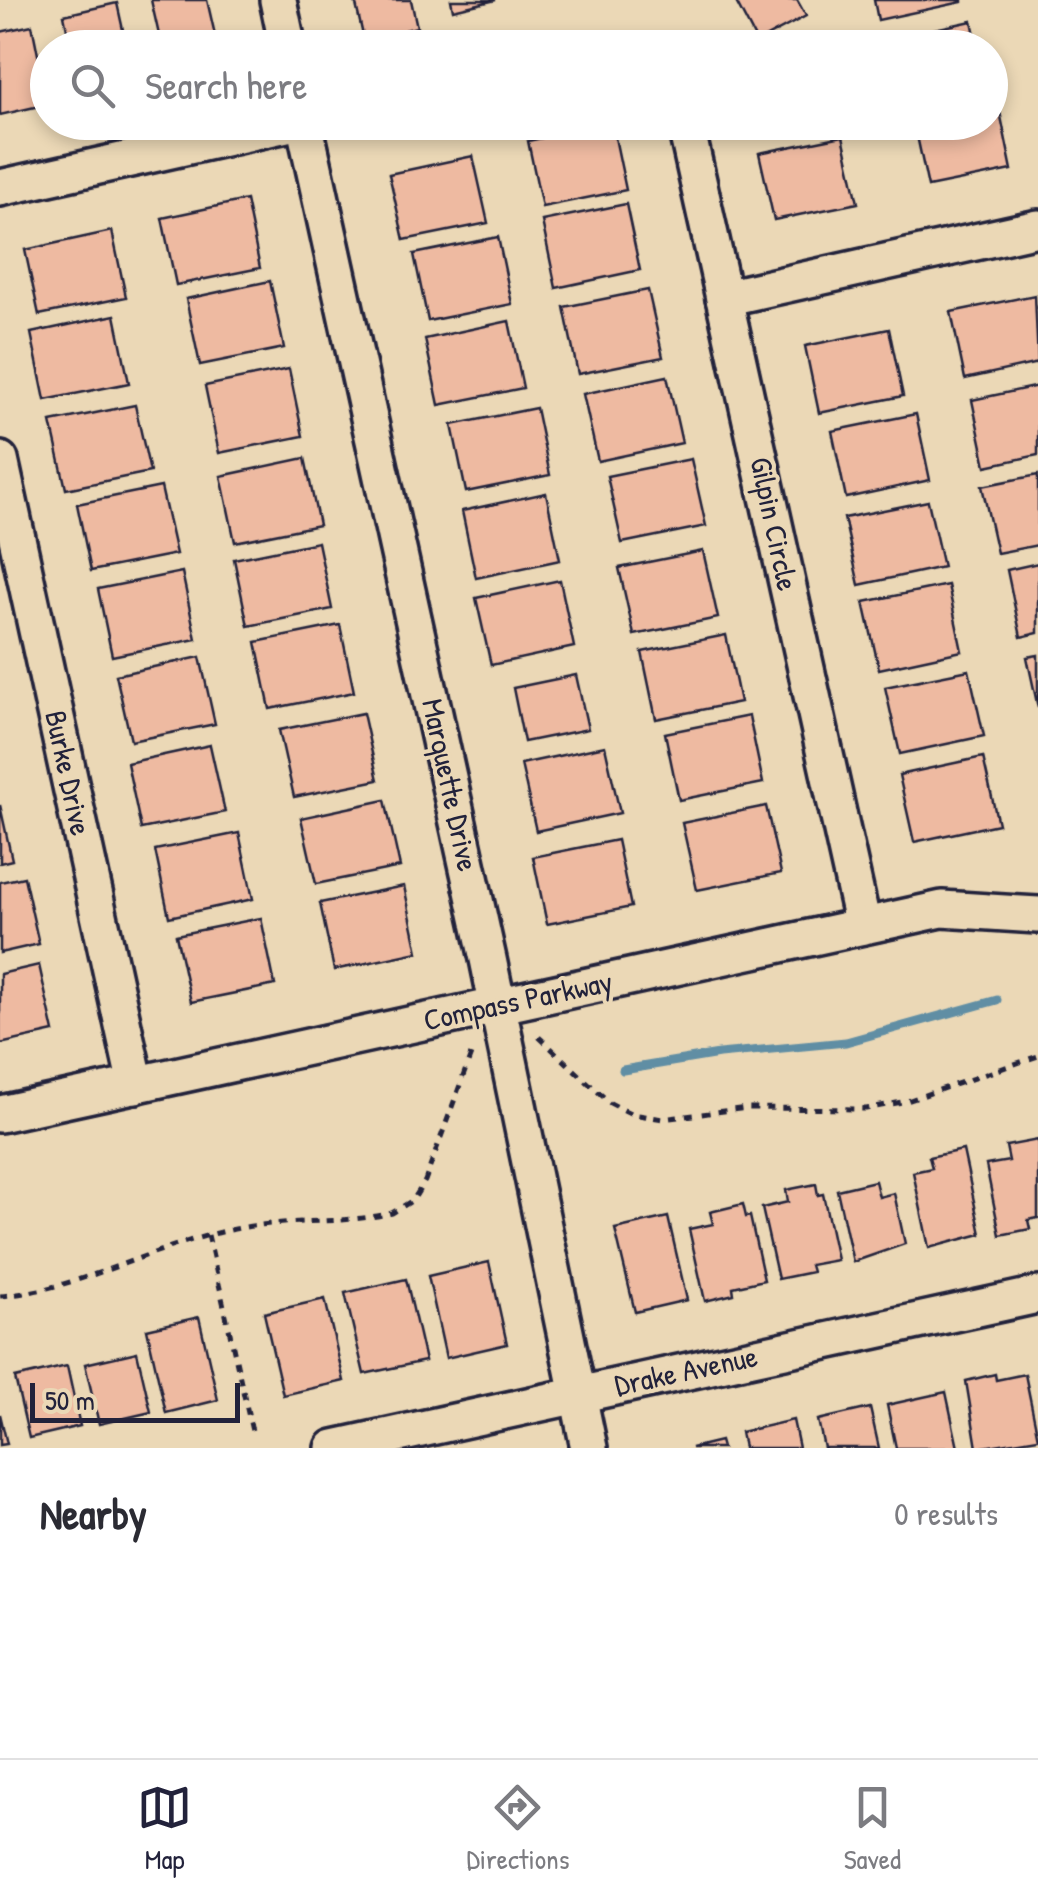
<!DOCTYPE html>
<style>
body{margin:0;font-family:"Patrick Hand",sans-serif;background:#f7f7f7;color:#2b2b33}
.scale{position:absolute;left:30px;bottom:25px;width:210px;box-sizing:border-box;padding-left:10px;border:5px solid #22223b;border-top:0;font-size:28px;line-height:35px;white-space:nowrap;color:#22223b;-webkit-text-stroke:8px #ebd8b6;paint-order:stroke}
.list{margin:0;padding:0;list-style:none}
h2{display:flex;justify-content:space-between;align-items:center;height:130px;margin:0;padding:0 40px;font-size:42px}
h2 small{font-size:32px;font-weight:400;color:#7c7c81}
.icon{flex:none;width:55px;height:55px;fill:none;stroke:currentColor;stroke-width:2;stroke-linecap:round;stroke-linejoin:round}
.map{position:relative;flex:none;width:1038px;height:1448px;overflow:hidden}
.search{position:absolute;background:#fff;box-shadow:0 5px 15px #0003;left:30px;right:30px;top:30px;height:110px;display:flex;align-items:center;gap:25px;box-sizing:border-box;padding:0 35px;border-radius:55px;color:#7c7c81;font-size:38px}
.sheet{height:310px;background:#fff}
nav{display:flex;justify-content:space-around;align-items:center;box-sizing:border-box;height:140px;border-top:2px solid #e1e1e2;background:#fff;font-size:28px;color:#7c7c81}
nav a{display:grid;justify-items:center;gap:5px}
nav .on{color:#22223b}
.map>svg:first-child{display:block}
.lines{fill:none;stroke-linecap:round;stroke-linejoin:round}
.stream{stroke:#608ea4;stroke-width:9}
.building{fill:#eebaa1;stroke:#22223b;stroke-width:2.5}
.minor-casing{stroke:#22223b;stroke-width:42}
.path{stroke:#22223b;stroke-width:5;stroke-dasharray:8 8;stroke-linecap:butt}
.minor{stroke:#ebd8b6;stroke-width:35}
.labels{text-anchor:middle;stroke-width:8;stroke-linejoin:round;paint-order:stroke}
.street-label{font-size:30px;fill:#22223b;stroke:#ebd8b6}
</style>
<div class="map">
<svg width="1038" height="1448" viewBox="0 0 1038 1448">
<rect width="100%" height="100%" fill="#ebd8b6"/>
<filter id="ink" filterUnits="userSpaceOnUse"><feTurbulence type="fractalNoise" baseFrequency=".01" numOctaves="2"/><feDisplacementMap in="SourceGraphic" scale="20" xChannelSelector="R" yChannelSelector="G"/><feConvolveMatrix kernelMatrix="1 2 1 2 8 2 1 2 1" color-interpolation-filters="sRGB"/></filter>
<g filter="url(#ink)">
<g class="lines">
<polyline class="stream" points="623,1070 719,1054 846,1042 997,1000"/>
</g>
<g class="building">
<polygon points="151,0 207,0 218,48 162,48"/>
<polygon points="355,0 411,0 417,27 364,40"/>
<polygon points="451,0 496,0 453,10"/>
<polygon points="735,0 797,0 806,16 757,42"/>
<polygon points="874,0 962,0 962,2 878,20"/>
<polygon points="117,3 127,48 71,48 64,15"/>
<polygon points="972,21 978,48 890,48 888,39"/>
<polygon points="32,25 48,104 0,115 0,32"/>
<polygon points="998,102 1012,170 928,187 914,122 990,122 990,104"/>
<polygon points="754,122 813,122 756,134"/>
<polygon points="612,123 626,190 542,207 528,141"/>
<polygon points="843,136 858,203 774,220 759,153"/>
<polygon points="473,156 488,223 404,240 389,174"/>
<polygon points="246,200 260,268 176,285 162,218"/>
<polygon points="626,204 640,270 556,288 542,221"/>
<polygon points="112,231 126,297 39,315 25,250"/>
<polygon points="498,237 512,304 428,321 414,254"/>
<polygon points="270,281 284,348 200,365 186,299"/>
<polygon points="648,290 663,357 578,374 564,307"/>
<polygon points="1035,295 1038,363 965,379 951,312"/>
<polygon points="115,315 129,383 45,400 31,333"/>
<polygon points="509,321 523,388 439,405 425,339"/>
<polygon points="889,329 903,396 819,413 805,346"/>
<polygon points="289,369 303,436 219,453 205,386"/>
<polygon points="667,376 682,443 598,461 583,394"/>
<polygon points="1038,386 1038,455 986,466 972,400"/>
<polygon points="135,405 150,472 66,489 51,422"/>
<polygon points="536,408 550,475 466,492 452,425"/>
<polygon points="916,414 930,480 846,498 832,431"/>
<polygon points="305,458 319,525 235,542 221,476"/>
<polygon points="691,459 706,526 622,543 607,476"/>
<polygon points="1038,475 1038,545 997,553 982,486"/>
<polygon points="161,487 176,554 91,571 77,504"/>
<polygon points="546,493 560,560 476,578 462,511"/>
<polygon points="928,501 943,567 859,585 844,518"/>
<polygon points="318,542 332,609 248,626 234,559"/>
<polygon points="703,551 718,618 634,635 619,568"/>
<polygon points="1038,563 1038,633 1021,637 1007,570"/>
<polygon points="182,572 196,639 112,656 98,589"/>
<polygon points="560,580 574,647 491,665 476,598"/>
<polygon points="948,585 962,651 879,669 864,602"/>
<polygon points="340,625 354,692 270,709 256,642"/>
<polygon points="726,635 740,702 656,719 642,652"/>
<polygon points="1038,655 1038,708 1027,657"/>
<polygon points="200,657 215,724 131,741 116,675"/>
<polygon points="969,670 984,736 900,754 885,687"/>
<polygon points="576,675 588,729 524,742 513,688"/>
<polygon points="363,713 378,780 294,797 279,730"/>
<polygon points="749,716 763,783 679,800 665,733"/>
<polygon points="210,745 225,812 141,829 127,763"/>
<polygon points="605,746 620,813 536,831 521,764"/>
<polygon points="983,757 998,824 914,842 899,775"/>
<polygon points="385,800 400,867 316,884 301,818"/>
<polygon points="0,805 12,860 0,863"/>
<polygon points="766,806 781,873 697,890 682,823"/>
<polygon points="239,833 253,899 169,917 155,850"/>
<polygon points="617,840 631,907 547,924 533,857"/>
<polygon points="24,877 39,944 0,953 0,882"/>
<polygon points="404,886 418,952 334,970 320,903"/>
<polygon points="261,918 275,985 191,1002 176,935"/>
<polygon points="39,965 54,1032 0,1044 0,974"/>
<polygon points="1038,1140 1038,1218 1028,1220 1030,1229 1000,1235 986,1165 1009,1161 1006,1146"/>
<polygon points="963,1150 981,1234 929,1248 913,1172 932,1168 929,1157"/>
<polygon points="875,1181 879,1197 894,1193 905,1244 853,1262 837,1190"/>
<polygon points="816,1184 818,1195 823,1194 837,1260 810,1265 812,1272 778,1279 762,1208 788,1202 786,1190"/>
<polygon points="743,1204 746,1217 750,1216 764,1280 733,1287 734,1294 705,1301 689,1229 713,1224 710,1212"/>
<polygon points="668,1217 687,1300 635,1312 615,1229"/>
<polygon points="489,1262 507,1344 446,1358 428,1276"/>
<polygon points="406,1279 425,1361 364,1374 345,1293"/>
<polygon points="325,1299 344,1381 283,1395 264,1313"/>
<polygon points="199,1317 218,1400 166,1413 147,1329"/>
<polygon points="137,1352 151,1412 99,1424 85,1364"/>
<polygon points="67,1366 80,1426 29,1438 15,1378"/>
<polygon points="995,1374 996,1380 1025,1374 1038,1438 977,1448 966,1381"/>
<polygon points="946,1392 958,1448 896,1448 887,1405"/>
<polygon points="870,1408 879,1448 824,1448 818,1420"/>
<polygon points="0,1414 7,1444 0,1445"/>
<polygon points="793,1420 799,1448 744,1448 741,1432"/>
<polygon points="720,1441 722,1448 691,1448"/>
</g>
<g class="lines">
<g class="minor-casing">
<g id="minor">
<polyline points="278,0 288,48"/>
<polyline points="304,122 488,959 589,1448"/>
<polyline points="685,122 863,926"/>
<polyline points="0,188 296,122"/>
<polyline points="724,298 1038,228"/>
<polyline points="0,460 136,1085"/>
<polyline points="0,1114 942,909 1038,915"/>
<polyline points="334,1448 1038,1295"/>
</g>
</g>
<g class="path">
<polyline points="539,1037 610,1103 632,1114 663,1119 747,1108 866,1109 907,1101 1038,1056"/>
<polyline points="208,1235 252,1431"/>
<path d="M0 1296C81 1289 151 1247 230 1230 284 1218 340 1225 392 1213L413 1200 425 1181 472 1052"/>
</g>
<use href="#minor" class="minor"/>
</g>
</g>
<g class="labels">
<g class="street-label">
<text transform="translate(774 524) rotate(78)" y="10">Gilpin Circle</text>
<text transform="translate(68 773) rotate(78)" y="10">Burke Drive</text>
<text transform="translate(450 785) rotate(78)" y="10">Marquette Drive</text>
<text transform="translate(518 1001) rotate(-12)" y="10">Compass Parkway</text>
<text transform="translate(686 1371) rotate(-12)" y="10">Drake Avenue</text>
</g>
</g>
</svg>
<div class="scale">50 m</div>
<div class="search"><svg class="icon" aria-label="search" viewBox="0 0 24 24"><circle cx="10" cy="10" r="6"/><path d="M15 15l6 6"/></svg>Search here</div>
</div>
<section class="sheet">
<h2>Nearby<small>0 results</small></h2>
<ul class="list">
</ul>
</section>
<nav>
<a class="on"><svg class="icon" aria-label="map" viewBox="0 0 24 24"><path d="M3 6l6-2 6 2 6-2v14l-6 2-6-2-6 2zM9 4v14M15 6v14"/></svg>Map</a>
<a><svg class="icon" aria-label="directions" viewBox="0 0 24 24"><path d="M12 3l9 9-9 9-9-9zM9 14v-3h6M13 9l2 2-2 2"/></svg>Directions</a>
<a><svg class="icon" aria-label="saved" viewBox="0 0 24 24"><path d="M7 4h10v16l-5-4-5 4z"/></svg>Saved</a>
</nav>
